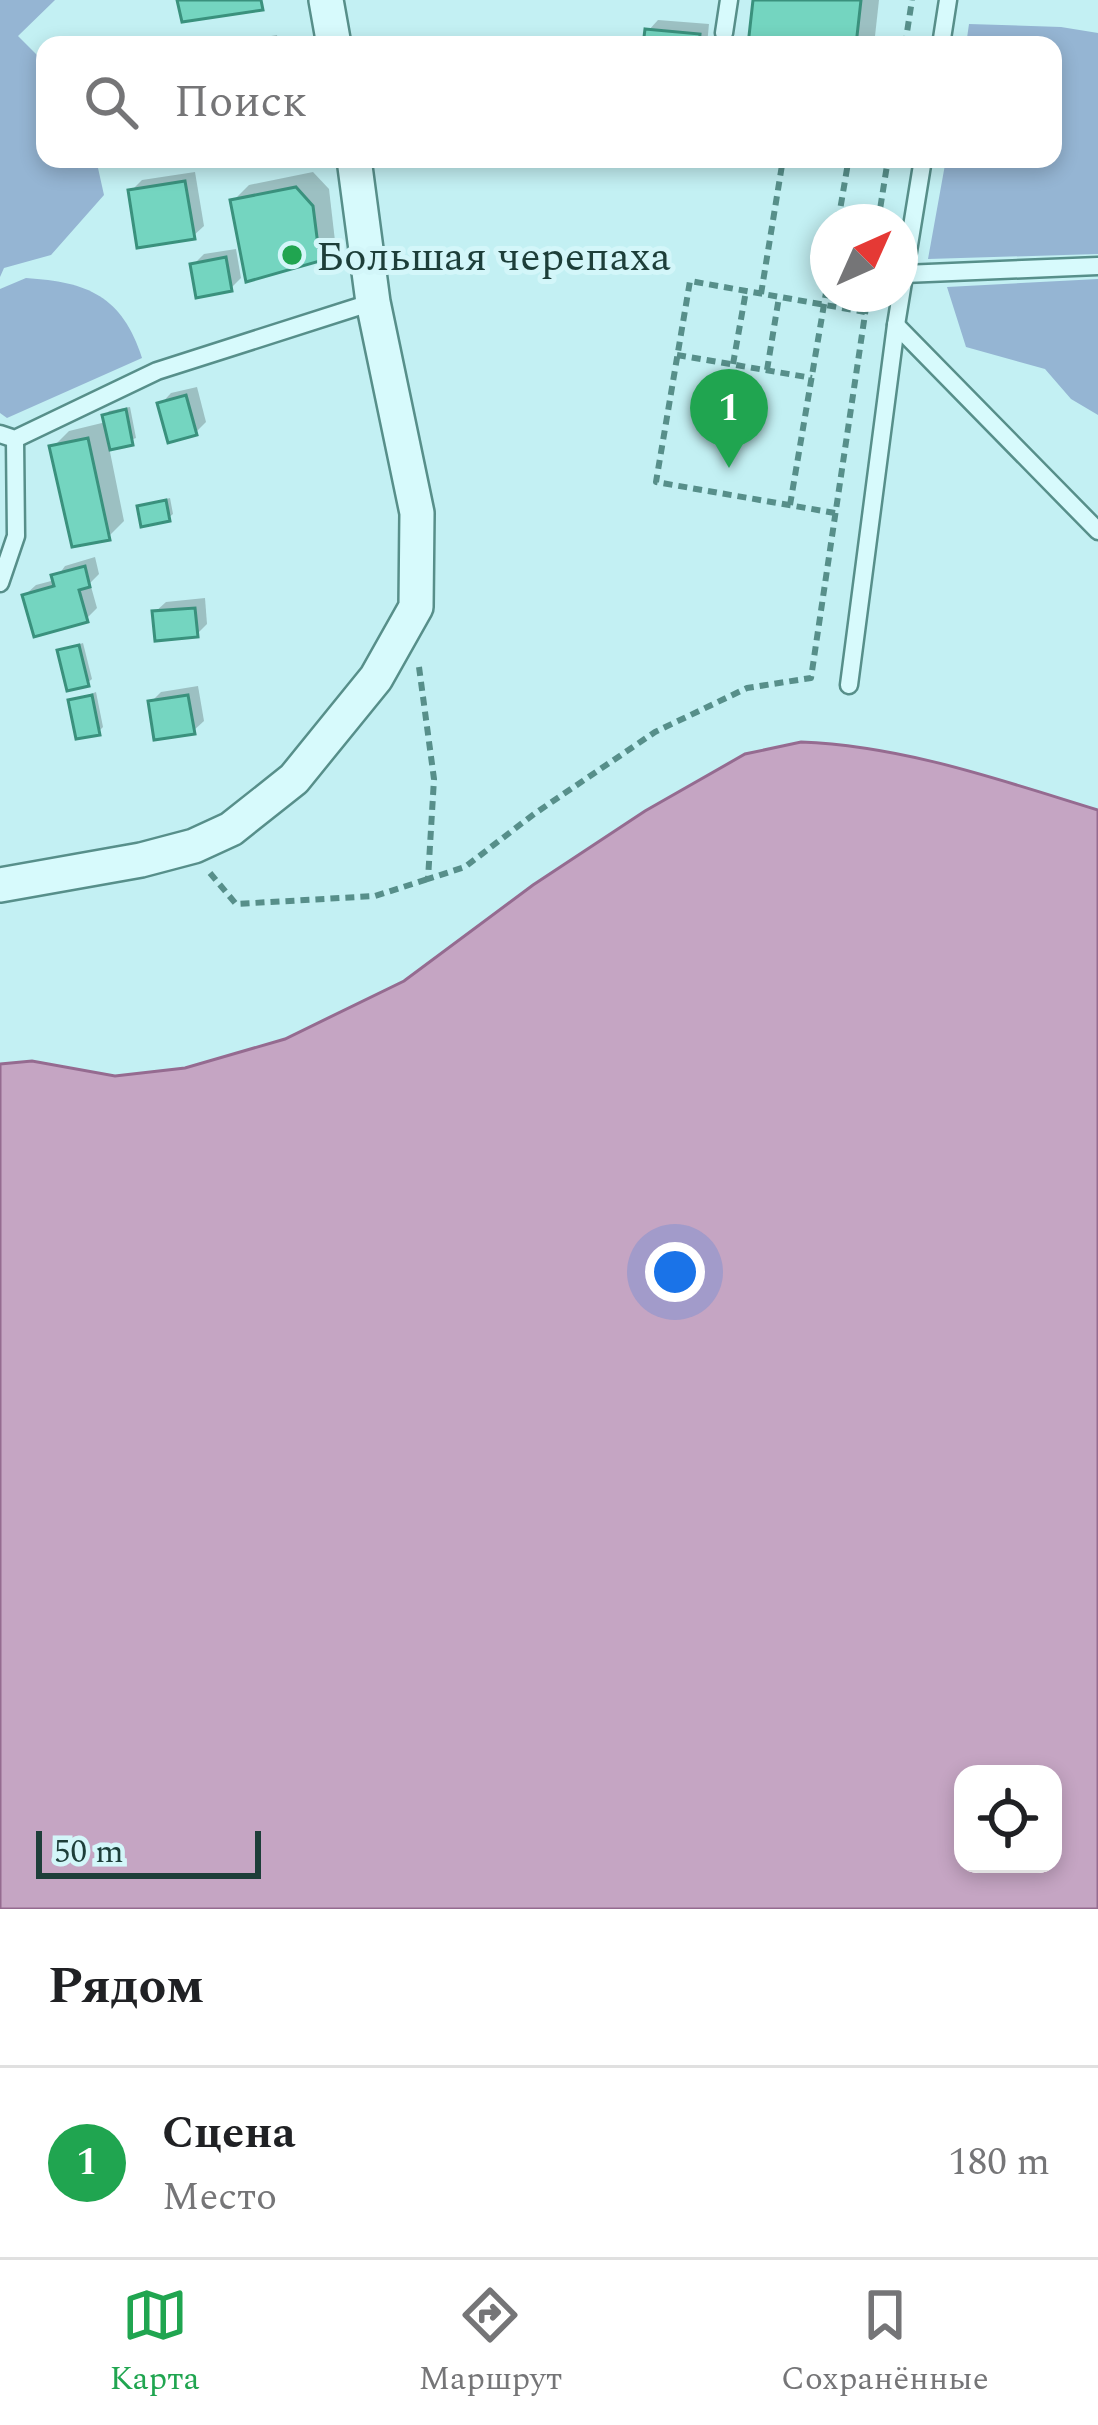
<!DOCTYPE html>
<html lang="ru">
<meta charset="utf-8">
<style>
body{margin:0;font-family:Spectral,serif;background:#f6f6f6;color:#202124}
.controls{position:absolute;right:36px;bottom:36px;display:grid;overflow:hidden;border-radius:24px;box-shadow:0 6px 18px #0003}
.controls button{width:108px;height:108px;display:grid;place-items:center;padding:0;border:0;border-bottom:3px solid #e0e0e0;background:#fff;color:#202124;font:60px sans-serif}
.compass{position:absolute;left:810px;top:204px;width:108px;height:108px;border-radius:50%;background:#fff;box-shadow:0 6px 18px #0003;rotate:45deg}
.scale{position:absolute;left:36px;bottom:30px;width:225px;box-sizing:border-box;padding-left:12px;border:6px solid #1d3e39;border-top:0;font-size:33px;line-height:42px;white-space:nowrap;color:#1d3e39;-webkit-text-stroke:9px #d3f6f9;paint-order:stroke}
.you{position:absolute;left:675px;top:1272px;width:42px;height:42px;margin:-30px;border:9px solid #fff;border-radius:50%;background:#1a73e8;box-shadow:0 0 0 18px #1a73e833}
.badge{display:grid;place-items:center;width:78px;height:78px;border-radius:50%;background:#20a550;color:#fff;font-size:39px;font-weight:700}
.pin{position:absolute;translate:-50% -99px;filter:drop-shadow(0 3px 6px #0008)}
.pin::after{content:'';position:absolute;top:63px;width:42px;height:36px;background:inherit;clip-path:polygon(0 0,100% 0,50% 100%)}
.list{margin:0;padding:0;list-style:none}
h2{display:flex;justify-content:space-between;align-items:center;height:156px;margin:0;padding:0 48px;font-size:51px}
h2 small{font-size:39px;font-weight:400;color:#757577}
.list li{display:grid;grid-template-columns:78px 1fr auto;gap:36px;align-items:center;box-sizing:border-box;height:192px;padding:0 48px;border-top:3px solid #e0e0e0}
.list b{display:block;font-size:45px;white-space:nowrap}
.list p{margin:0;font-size:39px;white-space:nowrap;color:#757577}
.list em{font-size:39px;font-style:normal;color:#757577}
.icon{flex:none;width:66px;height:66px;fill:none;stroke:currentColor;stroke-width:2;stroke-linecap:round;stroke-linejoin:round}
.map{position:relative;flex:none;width:1098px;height:1909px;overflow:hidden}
.search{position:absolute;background:#fff;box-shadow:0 6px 18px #0003;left:36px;right:36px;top:36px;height:132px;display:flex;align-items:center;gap:30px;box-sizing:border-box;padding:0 42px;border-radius:24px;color:#757577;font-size:45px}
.sheet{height:348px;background:#fff}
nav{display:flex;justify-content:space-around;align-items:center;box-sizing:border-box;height:168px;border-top:3px solid #e0e0e0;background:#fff;font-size:33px;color:#757577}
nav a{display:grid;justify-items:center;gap:6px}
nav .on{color:#20a550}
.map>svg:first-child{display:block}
.green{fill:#95b5d3}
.water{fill:#c5a5c3;stroke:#956b90;stroke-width:3;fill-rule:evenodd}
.shadow{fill:#0003}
.building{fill:#74d5c0;stroke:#3a917d;stroke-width:3}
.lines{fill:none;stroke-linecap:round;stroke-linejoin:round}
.service-casing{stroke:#578f8a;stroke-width:21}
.minor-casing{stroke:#578f8a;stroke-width:38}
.path{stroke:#578f8a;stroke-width:6;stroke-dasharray:9 6;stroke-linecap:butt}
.service{stroke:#d7fafc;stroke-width:16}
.minor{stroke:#d7fafc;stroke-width:33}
.poi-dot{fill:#20a550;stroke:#d3f6f9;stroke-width:4.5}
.labels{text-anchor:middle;stroke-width:10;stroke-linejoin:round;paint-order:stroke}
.poi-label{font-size:42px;fill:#1d3e39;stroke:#d3f6f9;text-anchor:start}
</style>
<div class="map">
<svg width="1098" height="1909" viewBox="0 0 1098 1909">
<rect width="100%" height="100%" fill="#c3f0f3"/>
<g class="green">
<polygon points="0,0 55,0 18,36 45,63 45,159 96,159 104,195 51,255 4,268 0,277"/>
<polygon points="969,24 1061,27 1098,33 1098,254 928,259 946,159 1053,159 1053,45 966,45"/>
<path d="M26 278C88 282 122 296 142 358L7 418 0 413V289Z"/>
<polygon points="1098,279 1098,415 1071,399 1045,369 966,347 947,287"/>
</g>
<path class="water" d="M801 742C904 746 1000 780 1098 810V1909H0V1064L32 1061 115 1076 185 1068 285 1039 404 981 533 885 645 811 745 754ZM963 1774H1053V1864H963Z"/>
<g class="shadow">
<polygon points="756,0 879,0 874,45 751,45"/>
<polygon points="658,20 709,24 707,45 646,45 648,31"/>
<polygon points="277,35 279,45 248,45 254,39"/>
<polygon points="195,172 204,226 193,236 131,191 142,180"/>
<polygon points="313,172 329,189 335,241 319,258 233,201 249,185"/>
<polygon points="236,249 241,278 231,288 193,265 204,254"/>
<polygon points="197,387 206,422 196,432 161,404 171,393"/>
<polygon points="130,407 136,438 109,447 124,521 108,537 53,447 69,431 106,422 105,416 109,411"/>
<polygon points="170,498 173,514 168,518 140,507"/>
<polygon points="95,557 99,574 90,583 97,608 86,619 25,595 36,585 55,580 65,566"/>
<polygon points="205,598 207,624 197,634 155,612 166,602"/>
<polygon points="83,643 92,679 87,683 60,651"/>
<polygon points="198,686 204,721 193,731 151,702 161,692"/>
<polygon points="96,692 103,727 98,732 72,701"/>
</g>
<g class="building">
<polygon points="177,0 261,0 263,10 182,22"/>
<polygon points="753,0 861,0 856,45 748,45"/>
<polygon points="645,29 700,34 699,45 643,45"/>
<polygon points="185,181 195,239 137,248 128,190"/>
<polygon points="296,187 313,206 320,261 246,282 230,200"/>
<polygon points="226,257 232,291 196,298 190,264"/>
<polygon points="186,395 197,435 168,443 157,403"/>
<polygon points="126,409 133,445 110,450 102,415"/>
<polygon points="88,438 110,540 72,547 49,446"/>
<polygon points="166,500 170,521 141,527 137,506"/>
<polygon points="85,566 90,587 79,590 88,622 34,637 22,595 54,586 51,575"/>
<polygon points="195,608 198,637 155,641 152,611"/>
<polygon points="79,645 89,686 67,691 57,650"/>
<polygon points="92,695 100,735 76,739 68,700"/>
<polygon points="188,695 195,734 154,740 148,701"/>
</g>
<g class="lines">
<g class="service-casing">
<g id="service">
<polyline points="724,33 729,0"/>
<polyline points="941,45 948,0"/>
<polyline points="904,274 1098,266"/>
<polyline points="896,325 1098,531"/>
<polyline points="0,434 15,439 157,371 373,302"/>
<polyline points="0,583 16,536 15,439"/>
<polyline points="849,685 896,325 923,159"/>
</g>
</g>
<g class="minor-casing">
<g id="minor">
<polyline points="326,0 334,45"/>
<polyline points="0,885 141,860 194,846 231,829 294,779 376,678 416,607 417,513 373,302 354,159"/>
</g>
</g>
<g class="path">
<polyline points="905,45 912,0"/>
<polyline points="823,159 848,163 838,222"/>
<polyline points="878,222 888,159"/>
<polyline points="761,294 783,159"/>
<polyline points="677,355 812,378"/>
<polyline points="733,364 746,291"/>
<polyline points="767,370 779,297"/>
<polyline points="790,505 828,281"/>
<polyline points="835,513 656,482 690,281 865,312"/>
<polyline points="419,667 434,779 428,879 465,867 534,814 655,732 747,688 811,678 868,294"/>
<polyline points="210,873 236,904 375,896 428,879"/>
</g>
<use href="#service" class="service"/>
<use href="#minor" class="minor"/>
</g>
<circle class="poi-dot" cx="292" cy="255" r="12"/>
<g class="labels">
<g class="poi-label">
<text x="316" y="270">Большая черепаха</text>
</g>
</g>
</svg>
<div class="controls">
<button><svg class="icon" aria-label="locate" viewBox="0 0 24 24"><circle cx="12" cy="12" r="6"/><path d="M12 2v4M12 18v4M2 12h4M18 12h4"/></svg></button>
</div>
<svg class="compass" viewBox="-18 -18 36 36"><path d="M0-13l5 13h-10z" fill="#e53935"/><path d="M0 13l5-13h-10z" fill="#757577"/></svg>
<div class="scale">50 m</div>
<div class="you"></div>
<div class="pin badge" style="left:729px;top:468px">1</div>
<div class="search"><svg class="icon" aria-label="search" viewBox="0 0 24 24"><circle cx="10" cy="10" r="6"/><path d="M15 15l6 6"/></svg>Поиск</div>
</div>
<section class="sheet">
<h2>Рядом<small></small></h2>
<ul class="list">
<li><span class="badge">1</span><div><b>Сцена</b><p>Место</p></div><em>180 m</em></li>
</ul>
</section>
<nav>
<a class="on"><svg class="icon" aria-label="map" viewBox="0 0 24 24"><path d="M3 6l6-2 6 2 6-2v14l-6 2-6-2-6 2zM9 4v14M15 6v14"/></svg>Карта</a>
<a><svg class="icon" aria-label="directions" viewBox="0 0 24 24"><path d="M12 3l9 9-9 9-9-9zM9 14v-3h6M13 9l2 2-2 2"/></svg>Маршрут</a>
<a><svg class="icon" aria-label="saved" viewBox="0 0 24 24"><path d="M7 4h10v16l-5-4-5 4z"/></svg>Сохранённые</a>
</nav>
